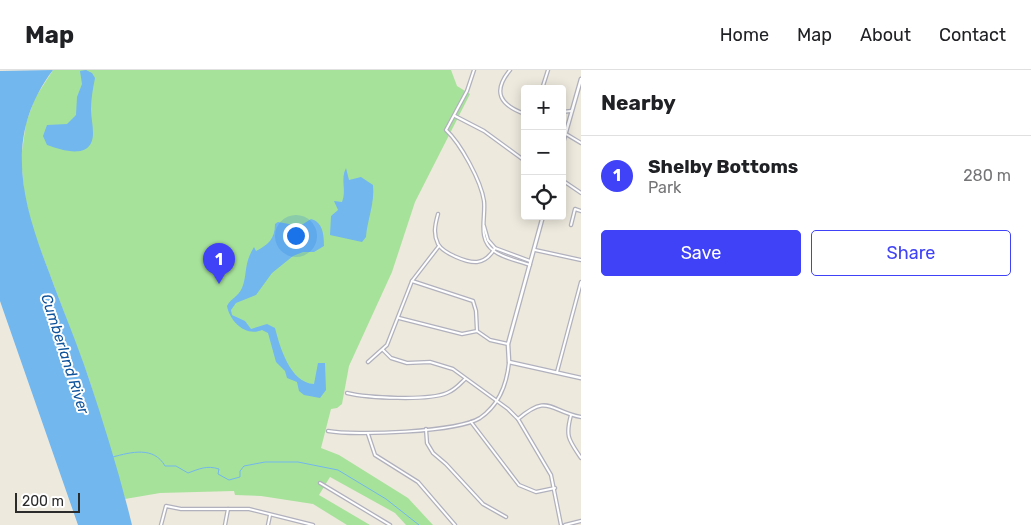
<!DOCTYPE html>
<meta charset="utf-8">
<style>
body{margin:0;font-family:Rubik,sans-serif;background:#f2f2f2;color:#202124}
.controls{position:absolute;right:15px;top:15px;display:grid;overflow:hidden;border-radius:5px;box-shadow:0 2px 12px #0003}
.controls button{width:45px;height:45px;display:grid;place-items:center;padding:0;border:0;border-bottom:1px solid #e0e0e0;background:#fff;color:#202124;font:25px sans-serif}
.scale{position:absolute;left:15px;bottom:12px;width:65px;box-sizing:border-box;padding-left:5px;border:2px solid #2b2b2b;border-top:0;font-size:14px;line-height:18px;white-space:nowrap;color:#2b2b2b;-webkit-text-stroke:4px #fff;paint-order:stroke}
.you{position:absolute;left:295px;top:165px;width:18px;height:18px;margin:-12px;border:4px solid #fff;border-radius:50%;background:#1a73e8;box-shadow:0 0 0 8px #1a73e833}
.badge{display:grid;place-items:center;width:32px;height:32px;border-radius:50%;background:#3f42f7;color:#fff;font-size:16px;font-weight:700}
.pin{position:absolute;translate:-50% -41px;filter:drop-shadow(0 1px 2px #0008)}
.pin::after{content:'';position:absolute;top:26px;width:18px;height:15px;background:inherit;clip-path:polygon(0 0,100% 0,50% 100%)}
.list{margin:0;padding:0;list-style:none}
h2{display:flex;justify-content:space-between;align-items:center;height:65px;margin:0;padding:0 20px;font-size:21px}
h2 small{font-size:16px;font-weight:400;color:#757577}
.list li{display:grid;grid-template-columns:32px 1fr auto;gap:15px;align-items:center;box-sizing:border-box;height:80px;padding:0 20px;border-top:1px solid #e0e0e0}
.list b{display:block;font-size:19px;white-space:nowrap}
.list p{margin:0;font-size:16px;white-space:nowrap;color:#757577}
.list em{font-size:16px;font-style:normal;color:#757577}
.actions{display:flex;gap:10px;padding:15px 20px}
.actions a{flex:1;padding:11px 0;border:1px solid #3f42f7;border-radius:5px;text-align:center;font-size:18px;color:#3f42f7}
.actions .main{background:#3f42f7;color:#fff}
.icon{flex:none;width:28px;height:28px;fill:none;stroke:currentColor;stroke-width:2;stroke-linecap:round;stroke-linejoin:round}
.map{position:relative;flex:none;width:581px;height:455px;overflow:hidden}
header{display:flex;align-items:center;gap:30px;box-sizing:border-box;height:70px;padding:0 25px;background:#fff;border-bottom:1px solid #e0e0e0}
header strong{font-size:24px}
nav{display:flex;gap:28px;margin-inline-start:auto;font-size:18px}
main{display:flex}
aside{flex:1;background:#fff}
.map>svg:first-child{display:block}
.green{fill:#a7e29b}
.water{fill:#72b7ed}
.lines{fill:none;stroke-linecap:round;stroke-linejoin:round}
.stream{stroke:#72b7ed;stroke-width:1}
.minor-casing{stroke:#b1b1be;stroke-width:4.5}
.tertiary-casing{stroke:#b1b1be;stroke-width:5}
.minor{stroke:#fff;stroke-width:2}
.tertiary{stroke:#fff;stroke-width:2.5}
.labels{text-anchor:middle;stroke-width:4;stroke-linejoin:round;paint-order:stroke}
.water-label{font-size:15px;font-style:italic;fill:#0f539b;stroke:#fff}
</style>
<header>
<strong>Map</strong>
<nav><a>Home</a><a>Map</a><a>About</a><a>Contact</a></nav>
</header>
<main>
<div class="map">
<svg width="581" height="455" viewBox="0 0 581 455">
<rect width="100%" height="100%" fill="#ede9dd"/>
<polygon class="green" points="53,0 451,0 457,16 470,24 415,132 392,202 349,296 342,334 337,338 331,339 321,378 339,385 408,428 433,455 406,455 395,443 330,407 319,425 370,455 347,455 313,434 261,426 235,425 234,421 160,423 125,429 89,309 33,160 24,123 21,88 26,53 35,28"/>
<g class="water">
<path d="M53 0C3 66 22 132 49 202 62 238 77 273 89 309 105 357 120 406 132 455H78L0 231V1Z"/>
<path d="M86 0 92 3 95 8C93 18 91 29 91 39 91 47 93 55 93 63 93 90 64 81 47 75L43 66 47 55 67 54 76 45 77 27 82 14 80 1Z"/>
<path d="M346 98 349 110 361 107 373 115C375 133 367 151 366 167L362 172 330 165 331 146 338 140 334 131 342 132C347 121 340 109 346 98Z"/>
<path d="M311 149C323 152 324 165 324 176L314 182H303L293 186 272 203 256 225 236 233 231 240 232 245 245 251 251 259 267 254 275 258C280 277 290 313 314 314L318 293H325L326 320 320 328 304 325 299 321 297 312 287 308 285 301 276 292 268 263 262 260C246 267 230 252 227 236 231 228 238 227 242 218 248 203 243 195 254 177L256 181C268 175 275 169 275 154L278 152 300 156Z"/>
</g>
<g class="lines">
<path class="stream" d="M113 387C131 382 154 376 165 396H176L188 403C199 399 207 395 219 399L218 404 229 410 240 407V401L244 396 265 392H298L338 400 386 429 419 455"/>
<g class="minor-casing">
<g id="minor">
<path d="M474 0 467 21 446 60C461 74 481 111 484 131 486 148 477 169 494 181 503 188 519 191 530 195"/>
<path d="M510 0C492 22 500 35 525 44"/>
<polyline points="542,19 548,0"/>
<polyline points="562,42 571,41"/>
<polyline points="455,46 484,61 525,91"/>
<polyline points="566,64 581,73"/>
<polyline points="562,110 581,123"/>
<path d="M438 144C435 155 433 164 438 174 443 183 467 193 477 192 485 191 491 185 495 178"/>
<polyline points="571,155 575,139 581,141"/>
<polyline points="484,156 488,170 495,178 530,191"/>
<polyline points="535,180 581,190"/>
<polyline points="412,211 473,231 476,241 477,261"/>
<polyline points="399,248 462,264 477,261 490,270 508,274"/>
<polyline points="383,280 391,288 407,293 430,292 453,299 508,339 518,349 551,405 561,455"/>
<polyline points="368,292 387,275 412,211 439,176"/>
<polyline points="557,302 581,212"/>
<path d="M347 323C368 328 428 331 447 323 455 320 460 314 465 309"/>
<path d="M571 345C565 367 569 370 581 388"/>
<path d="M518 349C549 323 549 341 581 347"/>
<polyline points="471,352 519,415 536,422 555,418"/>
<polyline points="426,359 427,373 433,383 446,394 483,434 506,447"/>
<path d="M328 361C355 366 458 362 480 348 499 335 507 313 509 292"/>
<polyline points="368,364 375,385 418,412 455,455"/>
<polyline points="320,413 390,455"/>
<polyline points="161,455 166,436 181,439 249,439 313,455"/>
<polyline points="225,455 228,439"/>
<polyline points="268,455 270,445"/>
<polyline points="565,455 581,451"/>
</g>
</g>
<g class="tertiary-casing">
<g id="tertiary">
<polyline points="562,76 581,9"/>
<polyline points="543,146 508,274 509,292 581,308"/>
</g>
</g>
<use href="#minor" class="minor"/>
<use href="#tertiary" class="tertiary"/>
</g>
<g class="labels">
<g class="water-label">
<text transform="translate(65 284) rotate(72)" y="5">Cumberland River</text>
</g>
</g>
</svg>
<div class="controls">
<button>+</button>
<button>−</button>
<button><svg class="icon" aria-label="locate" viewBox="0 0 24 24"><circle cx="12" cy="12" r="6"/><path d="M12 2v4M12 18v4M2 12h4M18 12h4"/></svg></button>
</div>
<div class="scale">200 m</div>
<div class="you"></div>
<div class="pin badge" style="left:219px;top:214px">1</div>
</div>
<aside>
<h2>Nearby<small></small></h2>
<ul class="list">
<li><span class="badge">1</span><div><b>Shelby Bottoms</b><p>Park</p></div><em>280 m</em></li>
</ul>
<div class="actions"><a class="main">Save</a><a>Share</a></div>
</aside>
</main>
